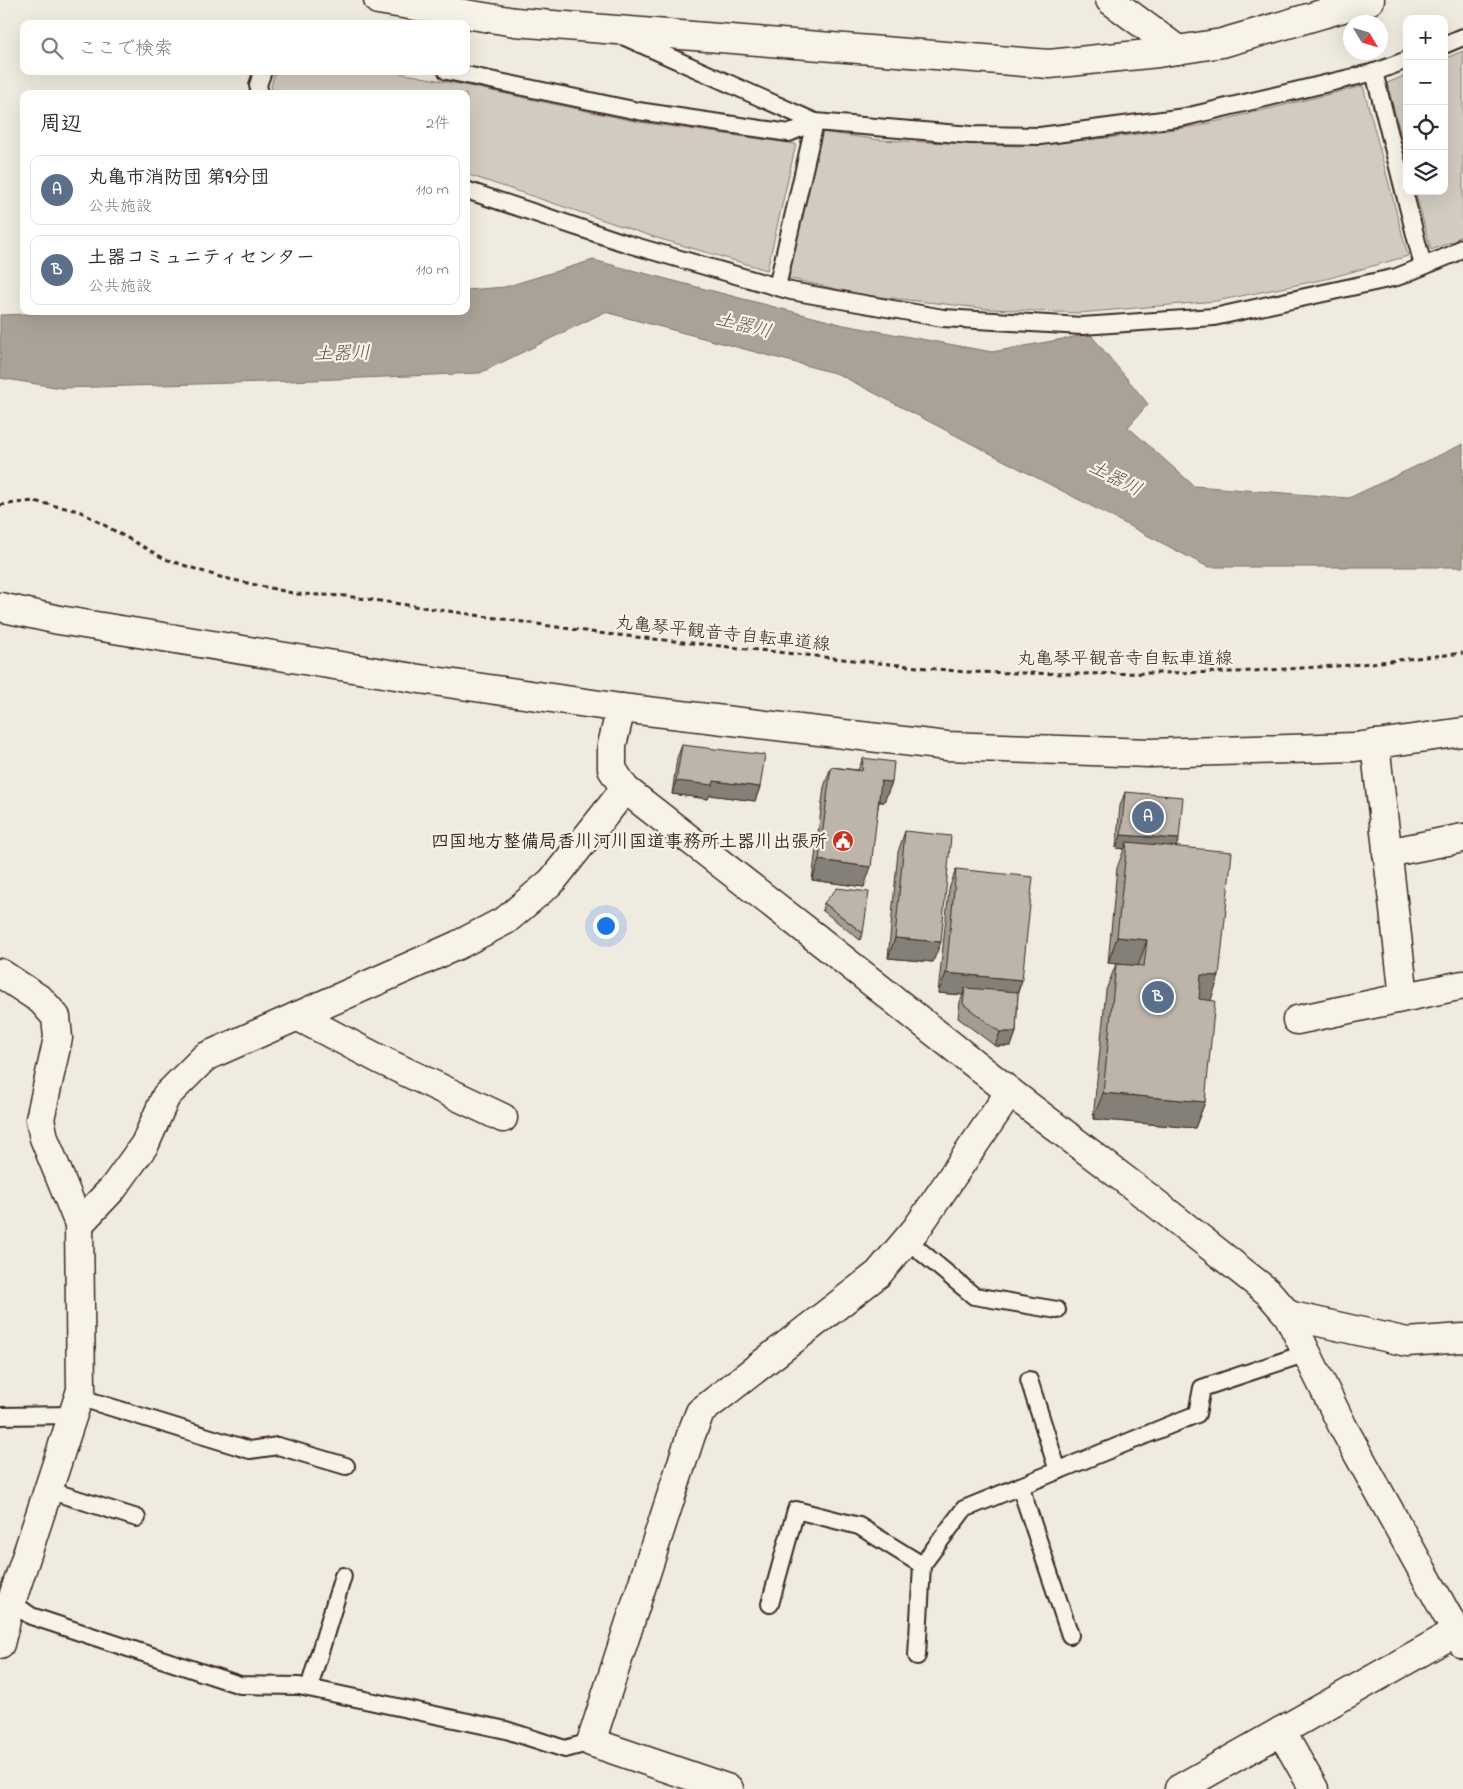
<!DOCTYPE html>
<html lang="ja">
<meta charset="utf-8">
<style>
body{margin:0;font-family:"Indie Flower","Klee One",sans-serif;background:#f2f2f3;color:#2b2b33}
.controls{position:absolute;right:15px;top:15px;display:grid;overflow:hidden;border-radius:10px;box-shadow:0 5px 20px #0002}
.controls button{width:45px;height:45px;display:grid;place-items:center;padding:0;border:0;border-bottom:1px solid #e1e1e2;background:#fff;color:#2b2b33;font:25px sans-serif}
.compass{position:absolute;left:1343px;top:15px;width:45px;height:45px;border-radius:50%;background:#fff;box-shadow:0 5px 20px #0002;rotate:128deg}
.you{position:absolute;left:605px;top:925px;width:18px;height:18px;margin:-12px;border:4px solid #fff;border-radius:50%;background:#1a73e8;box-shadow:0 0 0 8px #1a73e833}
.badge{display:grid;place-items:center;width:32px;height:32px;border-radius:50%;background:#c8321e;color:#fff;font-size:16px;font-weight:700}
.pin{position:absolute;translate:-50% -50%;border:2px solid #fff;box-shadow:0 1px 5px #0006}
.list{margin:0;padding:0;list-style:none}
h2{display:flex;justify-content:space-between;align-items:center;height:65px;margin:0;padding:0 20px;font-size:21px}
h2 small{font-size:16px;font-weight:400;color:#7c7c81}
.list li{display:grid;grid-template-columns:32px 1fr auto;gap:15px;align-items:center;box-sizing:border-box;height:70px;margin:0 10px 10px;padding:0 10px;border:1px solid #e1e1e2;border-radius:10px}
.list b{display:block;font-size:19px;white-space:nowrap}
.list p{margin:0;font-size:16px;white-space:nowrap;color:#7c7c81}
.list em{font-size:16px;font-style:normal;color:#7c7c81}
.icon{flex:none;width:28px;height:28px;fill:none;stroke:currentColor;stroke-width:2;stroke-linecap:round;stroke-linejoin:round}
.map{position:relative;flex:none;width:1463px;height:1789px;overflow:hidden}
.search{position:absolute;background:#fff;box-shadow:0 5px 20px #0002;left:20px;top:20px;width:450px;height:55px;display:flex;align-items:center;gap:12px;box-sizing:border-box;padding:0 18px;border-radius:10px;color:#7c7c81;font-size:19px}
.panel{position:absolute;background:#fff;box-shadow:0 5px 20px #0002;left:20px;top:90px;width:450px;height:225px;border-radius:10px}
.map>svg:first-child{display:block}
.green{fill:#d1cbc0;stroke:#867a6f}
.water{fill:#aaa296;stroke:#7e7266}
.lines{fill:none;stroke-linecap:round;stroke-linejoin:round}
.service-casing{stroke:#3b2a1e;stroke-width:20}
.minor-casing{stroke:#3b2a1e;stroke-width:31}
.tertiary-casing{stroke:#3b2a1e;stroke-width:31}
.path{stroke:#3b2a1e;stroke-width:3;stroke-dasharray:5 4;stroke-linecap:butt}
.service{stroke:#f7f3e8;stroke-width:16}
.minor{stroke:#f7f3e8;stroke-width:28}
.tertiary{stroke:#f7f3e8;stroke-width:28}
.wall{fill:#a39c92;stroke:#3b2a1e}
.shaded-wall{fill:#847f77;stroke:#3b2a1e}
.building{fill:#bdb5aa;stroke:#3b2a1e}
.labels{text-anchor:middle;stroke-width:4.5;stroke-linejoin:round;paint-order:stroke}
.street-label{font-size:18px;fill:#3b2a1e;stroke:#f7f3e8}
.poi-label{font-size:18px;font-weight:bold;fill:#3b2a1e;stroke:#f7f3e8;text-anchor:end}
.water-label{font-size:19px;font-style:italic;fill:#625448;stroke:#f7f3e8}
</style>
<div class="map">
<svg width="1463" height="1789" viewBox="0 0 1463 1789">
<rect width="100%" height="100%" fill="#efebe0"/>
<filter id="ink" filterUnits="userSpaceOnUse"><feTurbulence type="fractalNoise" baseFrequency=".02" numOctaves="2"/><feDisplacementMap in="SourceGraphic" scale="10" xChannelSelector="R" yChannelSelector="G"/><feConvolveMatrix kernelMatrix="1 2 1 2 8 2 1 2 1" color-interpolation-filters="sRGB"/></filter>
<g filter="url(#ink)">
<g class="green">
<polygon points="1463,51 1463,234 1454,241 1431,250 1415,191 1444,191 1444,59"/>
<polygon points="275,71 389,71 459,84 639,122 796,144 767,270 657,238 466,174 466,94 273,94 271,87"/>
<polygon points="1407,75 1407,159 1387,83"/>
<polygon points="1363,86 1408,256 1326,279 1216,301 1079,313 990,309 863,295 787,278 821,132 881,140 1019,146 1107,138 1198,126"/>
</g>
<polygon class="water" points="593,260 844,325 992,352 1090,334 1148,404 1128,427 1194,486 1349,498 1463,444 1463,567 1208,567 838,374 605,312 480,373 266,382 61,388 0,378 0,315 113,311 466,311 466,290 505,287"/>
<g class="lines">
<g class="service-casing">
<g id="service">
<polyline points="625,37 815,122 971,135 1040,136 1185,117 1375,72 1407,60"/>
<polyline points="1444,45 1463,37"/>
<polyline points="447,71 638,111 789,133 815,122"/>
<polyline points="1374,72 1423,266"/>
<polyline points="260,94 258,85 263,71"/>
<polyline points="466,190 628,244 791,291 943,318 1082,326 1214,317 1397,277 1453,254 1463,247"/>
<polyline points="777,287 815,122"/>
<polyline points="907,1240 974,1296 1057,1310"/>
<polyline points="1029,1380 1058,1471"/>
<polyline points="78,1397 250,1450 278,1446 346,1466"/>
<polyline points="0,1416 73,1415"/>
<polyline points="1020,1486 1070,1635"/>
<polyline points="48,1490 137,1518"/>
<polyline points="5,1601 11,1602 31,1616 240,1685 299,1686 506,1730 565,1749 591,1742"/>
<polyline points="770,1604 796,1510 859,1526 922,1565 964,1509 1197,1414 1202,1388 1307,1353"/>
<polyline points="917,1656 922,1565"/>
<polyline points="309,1688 343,1576"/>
</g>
</g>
<g class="minor-casing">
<g id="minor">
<polyline points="378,0 515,22 1049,64 1158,53 1222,43 1370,0"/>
<polyline points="1110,0 1178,50"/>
<polyline points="0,607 59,620 420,679 621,708 612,745 612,769 625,789 815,937"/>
<polyline points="1375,744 1404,997"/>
<polyline points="1387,853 1463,838"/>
<polyline points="0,973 41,1000 56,1017 58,1038 40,1119 44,1138 79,1224 81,1390 8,1612 0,1644"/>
<polyline points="297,1016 381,1060 503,1118"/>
<polyline points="1297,1020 1463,985"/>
<polyline points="79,1224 114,1187 145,1144 166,1096 205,1057 458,945 506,920 552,881 625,789"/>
<polyline points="1288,1315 1407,1342 1463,1338"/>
<polyline points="1281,1731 1314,1789"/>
<polyline points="729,1789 591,1742 691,1435 700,1412 878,1274 917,1228 1010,1092"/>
<polyline points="1179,1789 1456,1632"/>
</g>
</g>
<g class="tertiary-casing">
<g id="tertiary">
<polyline points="621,708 947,746 1150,753 1355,747 1463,732"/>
<polyline points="815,937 1010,1092 1149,1198 1268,1292 1288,1315 1343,1427 1463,1644"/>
</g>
</g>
<polyline class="path" points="0,505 33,501 79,511 165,559 220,577 297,594 346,596 598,633 965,672 1076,674 1236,672 1352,665 1463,653"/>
<use href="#service" class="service"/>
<use href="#minor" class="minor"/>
<use href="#tertiary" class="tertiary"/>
</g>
<g class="wall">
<polygon points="682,745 760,787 755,801 710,795 708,799 672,794 677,758"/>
<polygon points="863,758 892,782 884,802 879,802 864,887 812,880 824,787 831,767 858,770"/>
<polygon points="1125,792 1176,846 1219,976 1210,1001 1205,1102 1195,1128 1093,1119 1106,990 1116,964 1108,963 1117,868 1124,849 1116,848 1120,806"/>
<polygon points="905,831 933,962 888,958 898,852"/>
<polygon points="956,869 1022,980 1018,992 1016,1032 1011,1046 995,1046 958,1018 960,1002 963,995 938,993 949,889"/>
<polygon points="824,903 863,933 860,940 822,910"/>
</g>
<g class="shaded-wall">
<polygon points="676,781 714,781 760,787 755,801 710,795 708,799 672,794"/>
<polygon points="881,781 892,782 884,802 874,801"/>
<polygon points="1121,835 1179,839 1174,853 1127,842 1124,849 1116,848"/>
<polygon points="819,860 871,867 864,887 812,880"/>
<polygon points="1117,937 1147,940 1138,966 1108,963"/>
<polygon points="895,938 941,942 933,962 888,958"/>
<polygon points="946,973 1022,980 1015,1000 965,988 963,995 938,993"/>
<polygon points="1201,975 1219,976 1210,1003 1191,1002"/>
<polygon points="1000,1032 1016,1032 1011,1046 995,1046"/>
<polygon points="1103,1093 1205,1102 1195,1128 1093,1119"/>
</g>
<g class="building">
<polygon points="682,745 765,755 760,787 714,781 713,785 676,781"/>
<polygon points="863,758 894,762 892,782 881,781 871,867 819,860 831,767 862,771"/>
<polygon points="1125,792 1183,797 1179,839 1121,835"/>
<polygon points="905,831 951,836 941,942 895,938"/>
<polygon points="1127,842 1232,852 1219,976 1201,975 1199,999 1215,1001 1205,1102 1103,1093 1116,964 1144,966 1147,940 1117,937"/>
<polygon points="956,869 1033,877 1022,980 946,973"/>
<polygon points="837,888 869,892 863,933 824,903"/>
<polygon points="965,988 1018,992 1016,1032 1000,1032 963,1004"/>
</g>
</g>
<defs>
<g id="civic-disc" transform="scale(1.125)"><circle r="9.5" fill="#c8321e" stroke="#f7f3e8"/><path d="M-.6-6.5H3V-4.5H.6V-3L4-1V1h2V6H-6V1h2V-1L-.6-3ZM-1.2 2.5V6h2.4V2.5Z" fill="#fff"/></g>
</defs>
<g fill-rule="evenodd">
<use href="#civic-disc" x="843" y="841"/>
</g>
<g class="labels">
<g class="street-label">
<text transform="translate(723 633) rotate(6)" y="6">丸亀琴平観音寺自転車道線</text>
<text x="1125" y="664">丸亀琴平観音寺自転車道線</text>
</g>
<g class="poi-label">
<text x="827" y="847">四国地方整備局香川河川国道事務所土器川出張所</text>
</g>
<g class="water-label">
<text transform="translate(744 324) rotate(14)" y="7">土器川</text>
<text transform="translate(342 352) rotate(-1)" y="7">土器川</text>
<text transform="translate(1116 477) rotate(27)" y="7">土器川</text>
</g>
</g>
</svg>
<div class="controls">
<button>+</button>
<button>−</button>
<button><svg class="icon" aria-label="locate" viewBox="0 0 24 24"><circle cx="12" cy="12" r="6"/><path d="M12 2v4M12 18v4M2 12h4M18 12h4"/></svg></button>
<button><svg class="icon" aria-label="layers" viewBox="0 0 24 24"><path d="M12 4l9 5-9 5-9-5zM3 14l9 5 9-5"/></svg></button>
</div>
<svg class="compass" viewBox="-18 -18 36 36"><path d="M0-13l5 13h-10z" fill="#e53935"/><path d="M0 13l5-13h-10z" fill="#7c7c81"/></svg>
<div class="you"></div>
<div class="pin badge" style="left:1148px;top:817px;background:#5c6f8a">A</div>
<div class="pin badge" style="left:1158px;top:997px;background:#5c6f8a">B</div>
<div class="search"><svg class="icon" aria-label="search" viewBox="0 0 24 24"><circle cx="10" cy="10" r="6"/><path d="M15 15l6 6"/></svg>ここで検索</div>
<section class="panel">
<h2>周辺<small>2件</small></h2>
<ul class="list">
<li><span class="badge" style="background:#5c6f8a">A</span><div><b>丸亀市消防団 第9分団</b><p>公共施設</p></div><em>110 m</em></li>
<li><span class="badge" style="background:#5c6f8a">B</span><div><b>土器コミュニティセンター</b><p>公共施設</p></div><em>110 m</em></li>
</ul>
</section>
</div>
